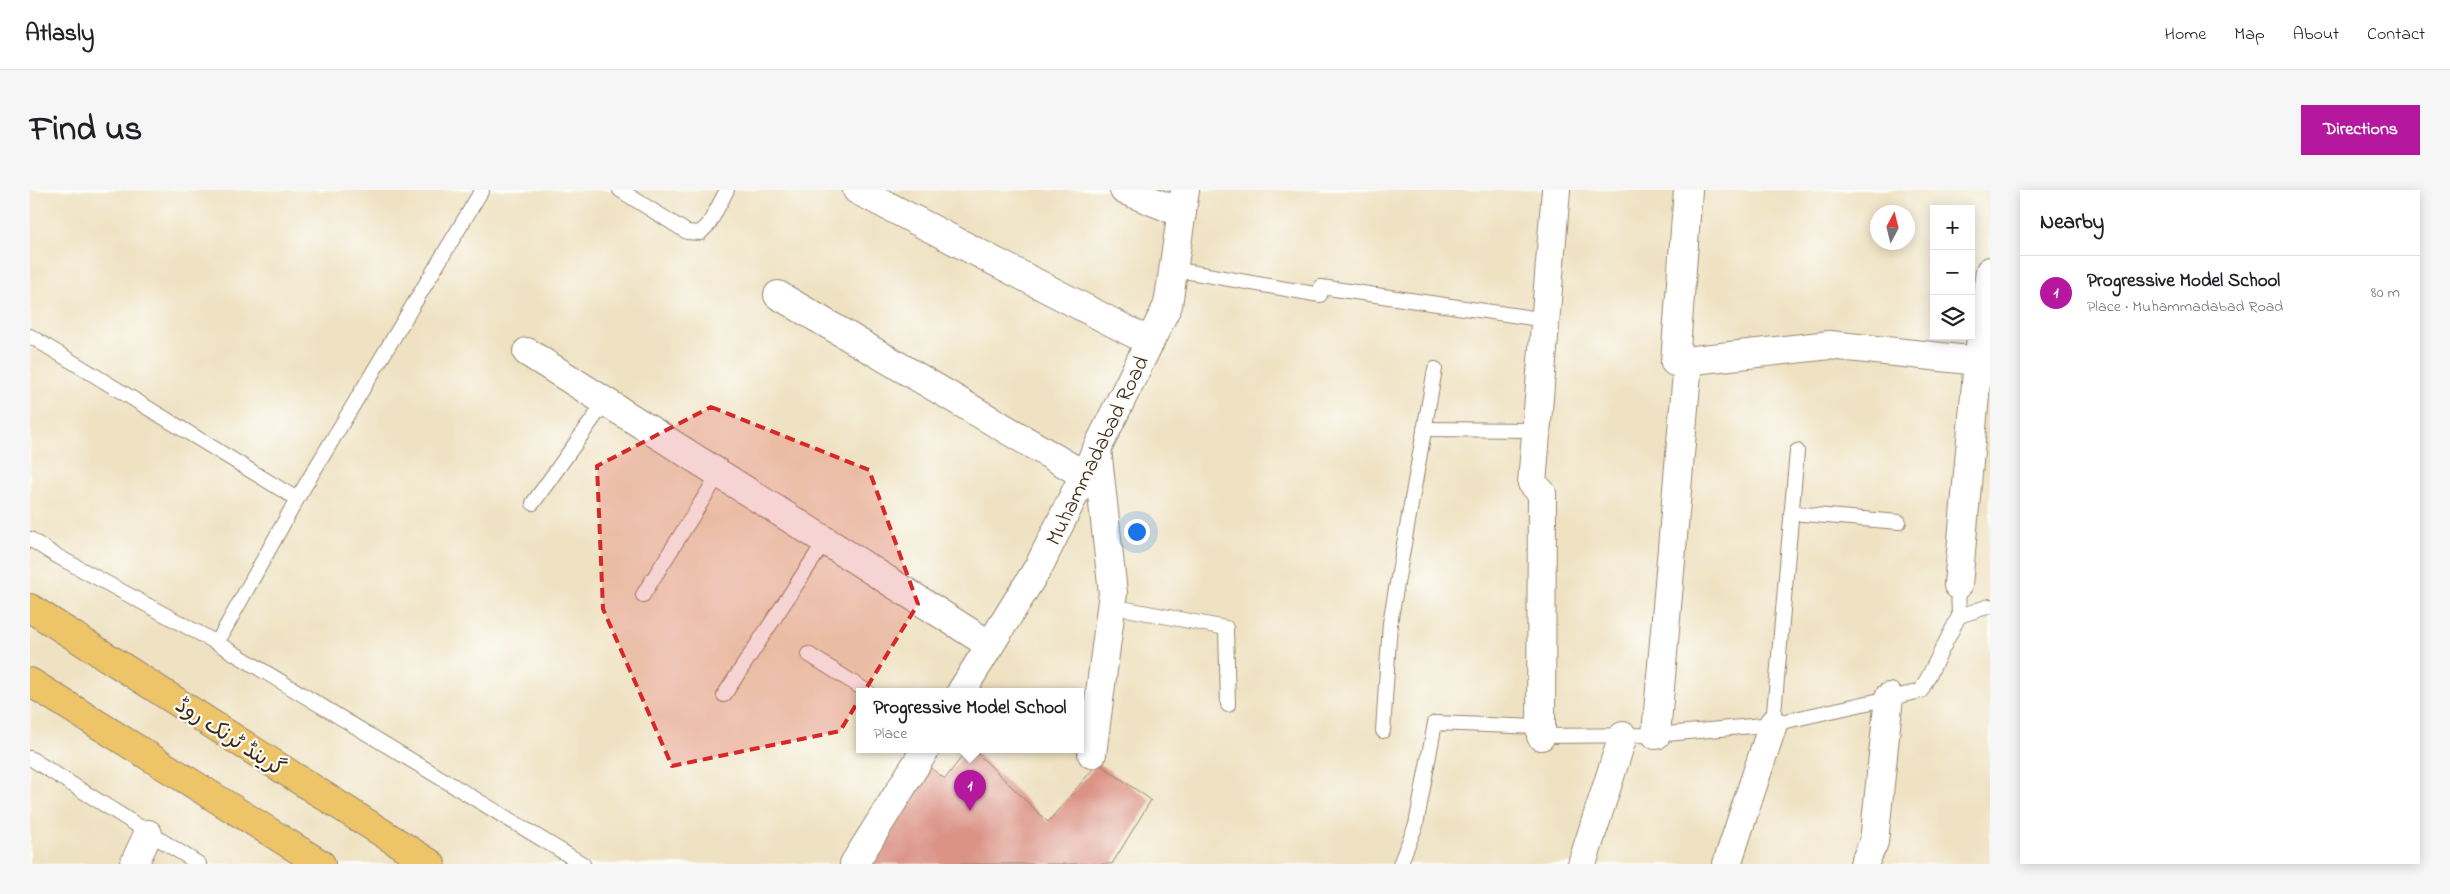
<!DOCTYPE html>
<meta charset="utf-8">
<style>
body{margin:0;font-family:"Indie Flower","Playpen Sans Arabic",sans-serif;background:#f6f6f6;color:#202124}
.controls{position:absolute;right:15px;top:15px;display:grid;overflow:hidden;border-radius:0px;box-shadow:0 2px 12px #0003}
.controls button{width:45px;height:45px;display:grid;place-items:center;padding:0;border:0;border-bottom:1px solid #e0e0e0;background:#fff;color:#202124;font:25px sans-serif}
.compass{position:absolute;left:1840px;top:15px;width:45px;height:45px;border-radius:50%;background:#fff;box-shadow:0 2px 12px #0003;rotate:7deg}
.you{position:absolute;left:1106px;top:341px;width:18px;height:18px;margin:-12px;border:4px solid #fff;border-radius:50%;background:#1a73e8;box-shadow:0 0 0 8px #1a73e833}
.badge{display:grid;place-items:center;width:32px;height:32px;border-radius:50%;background:#b5179e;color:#fff;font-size:16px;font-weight:700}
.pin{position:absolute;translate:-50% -41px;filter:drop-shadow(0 1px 2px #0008)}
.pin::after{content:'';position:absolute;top:26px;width:18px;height:15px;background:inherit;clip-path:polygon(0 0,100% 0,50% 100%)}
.popup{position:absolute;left:826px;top:498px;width:228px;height:65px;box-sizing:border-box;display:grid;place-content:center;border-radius:0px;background:#fff;filter:drop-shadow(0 1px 4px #0005);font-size:16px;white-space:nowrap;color:#757577}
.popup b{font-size:19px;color:#202124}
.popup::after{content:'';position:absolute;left:50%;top:100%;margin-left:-10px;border:10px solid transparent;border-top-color:#fff}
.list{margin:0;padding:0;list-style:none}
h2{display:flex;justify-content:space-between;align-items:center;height:65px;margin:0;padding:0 20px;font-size:21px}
h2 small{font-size:16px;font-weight:400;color:#757577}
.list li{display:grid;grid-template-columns:32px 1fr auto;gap:15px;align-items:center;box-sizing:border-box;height:75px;padding:0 20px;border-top:1px solid #e0e0e0}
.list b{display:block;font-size:19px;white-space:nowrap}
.list p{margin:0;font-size:16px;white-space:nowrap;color:#757577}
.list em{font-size:16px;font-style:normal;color:#757577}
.icon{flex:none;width:28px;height:28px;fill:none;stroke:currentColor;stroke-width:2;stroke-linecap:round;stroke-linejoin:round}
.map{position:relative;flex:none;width:1960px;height:674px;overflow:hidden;border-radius:0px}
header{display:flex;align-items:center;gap:30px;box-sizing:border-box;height:70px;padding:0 25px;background:#fff;border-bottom:1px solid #e0e0e0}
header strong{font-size:24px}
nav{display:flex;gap:28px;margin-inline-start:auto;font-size:18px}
.intro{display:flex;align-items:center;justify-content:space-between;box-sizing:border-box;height:120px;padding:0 30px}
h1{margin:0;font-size:35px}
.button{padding:12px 22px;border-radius:0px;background:#b5179e;color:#fff;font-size:18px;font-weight:700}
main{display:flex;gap:30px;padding:0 30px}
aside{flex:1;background:#fff;border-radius:0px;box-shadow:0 2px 12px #0003}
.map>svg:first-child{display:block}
.building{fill:#db9386}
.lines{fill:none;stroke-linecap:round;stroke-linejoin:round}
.lane-casing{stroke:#958670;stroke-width:16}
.street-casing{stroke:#958670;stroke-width:30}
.highway-casing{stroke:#958670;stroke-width:30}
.lane{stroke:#fff;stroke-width:14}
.street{stroke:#fff;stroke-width:28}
.highway{stroke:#eec469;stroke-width:28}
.marked{fill:#d62828;fill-opacity:0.2;stroke:#d62828;stroke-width:4;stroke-dasharray:10 6;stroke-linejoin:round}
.labels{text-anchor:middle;stroke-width:4.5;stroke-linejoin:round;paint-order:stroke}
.street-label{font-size:22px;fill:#3b2a1e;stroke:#fdfcf7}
</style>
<header>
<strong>Atlasly</strong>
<nav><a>Home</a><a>Map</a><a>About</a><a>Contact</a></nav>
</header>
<div class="intro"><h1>Find us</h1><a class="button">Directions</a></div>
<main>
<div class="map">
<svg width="1960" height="674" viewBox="0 0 1960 674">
<rect width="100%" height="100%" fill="#fdfcf7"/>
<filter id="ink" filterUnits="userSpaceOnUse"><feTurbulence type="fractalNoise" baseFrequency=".02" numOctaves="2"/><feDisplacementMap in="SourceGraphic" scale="10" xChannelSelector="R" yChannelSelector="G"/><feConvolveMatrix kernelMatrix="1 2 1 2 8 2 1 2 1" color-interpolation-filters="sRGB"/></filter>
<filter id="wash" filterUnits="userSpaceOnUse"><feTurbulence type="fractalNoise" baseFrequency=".0096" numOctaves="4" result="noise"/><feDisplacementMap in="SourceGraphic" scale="20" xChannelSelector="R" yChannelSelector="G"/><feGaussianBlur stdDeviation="1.12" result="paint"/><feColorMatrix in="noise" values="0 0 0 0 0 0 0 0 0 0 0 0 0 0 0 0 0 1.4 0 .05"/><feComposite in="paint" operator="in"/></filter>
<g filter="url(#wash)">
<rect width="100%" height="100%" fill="#efe2c2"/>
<g id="blocks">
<polygon class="building" points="937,560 944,560 1018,632 1068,573 1121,610 1082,674 839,674 901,578 915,589"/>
</g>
</g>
<g filter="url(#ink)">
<use href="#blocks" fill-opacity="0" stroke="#958670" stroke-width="1"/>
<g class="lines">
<g class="lane-casing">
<g id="lane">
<polyline points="590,0 657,42 670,43 679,34 697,0"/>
<polyline points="1143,79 1290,105 1291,97 1516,130"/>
<polyline points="0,146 267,309"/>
<polyline points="1394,239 1507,240"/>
<polyline points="503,313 575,212"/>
<polyline points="1761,323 1869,332"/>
<polyline points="0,349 25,365 187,453 553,674"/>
<polyline points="613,405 689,284"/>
<polyline points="1081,416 1196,438 1198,515"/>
<polyline points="1929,426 1960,416"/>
<polyline points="187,453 267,309 452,0"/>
<polyline points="778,464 838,502"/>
<polyline points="694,505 795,351"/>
<polyline points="1743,534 1767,261"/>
<polyline points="1353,541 1360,433 1405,179"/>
<polyline points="1511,546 1626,545 1743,534 1891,501 1929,426 1928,395"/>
<polyline points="0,568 169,674"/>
<polyline points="1370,674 1386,635 1405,533 1511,537"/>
</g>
</g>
<g class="street-casing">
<g id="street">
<polyline points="827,0 1120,152"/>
<polyline points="1094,0 1152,23"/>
<polyline points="1658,0 1645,172 1800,155 1948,171 1960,81"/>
<polyline points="748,105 1054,285"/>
<polyline points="497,162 960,455"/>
<polyline points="1928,395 1948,171"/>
<polyline points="931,502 1009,376 1138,115 1155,0"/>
<polyline points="1626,545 1658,171"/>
<polyline points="1511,546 1512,303 1502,293 1526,0"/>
<polyline points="1062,564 1083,403 1067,259"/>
<polyline points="104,674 118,644"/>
<polyline points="824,674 895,560"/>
<polyline points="1552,674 1593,546"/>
<polyline points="1697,674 1743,534"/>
<polyline points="1834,674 1844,652 1859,507"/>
</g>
</g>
<g class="highway-casing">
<g id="highway">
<polyline points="0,418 401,674"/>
<polyline points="0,492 291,674"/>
</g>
</g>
<use href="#lane" class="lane"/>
<use href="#street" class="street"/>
<use href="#highway" class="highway"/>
</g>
</g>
<path class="marked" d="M681 217 839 280 888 414 810 541 642 576 573 419 567 276Z"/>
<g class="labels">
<g class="street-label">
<text transform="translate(1066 260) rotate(-64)" y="8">Muhammadabad Road</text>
<text transform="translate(201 546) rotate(33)" y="8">گرینڈ ٹرنک روڈ</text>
</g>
</g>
</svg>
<div class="controls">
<button>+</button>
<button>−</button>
<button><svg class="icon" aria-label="layers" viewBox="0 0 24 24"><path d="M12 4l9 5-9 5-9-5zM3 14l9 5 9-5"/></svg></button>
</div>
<svg class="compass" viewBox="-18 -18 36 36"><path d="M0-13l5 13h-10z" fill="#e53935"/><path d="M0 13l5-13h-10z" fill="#757577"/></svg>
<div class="you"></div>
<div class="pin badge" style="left:940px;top:621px">1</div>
<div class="popup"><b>Progressive Model School</b>Place</div>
</div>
<aside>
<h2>Nearby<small></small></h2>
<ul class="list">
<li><span class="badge">1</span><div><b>Progressive Model School</b><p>Place · Muhammadabad Road</p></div><em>80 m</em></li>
</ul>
</aside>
</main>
